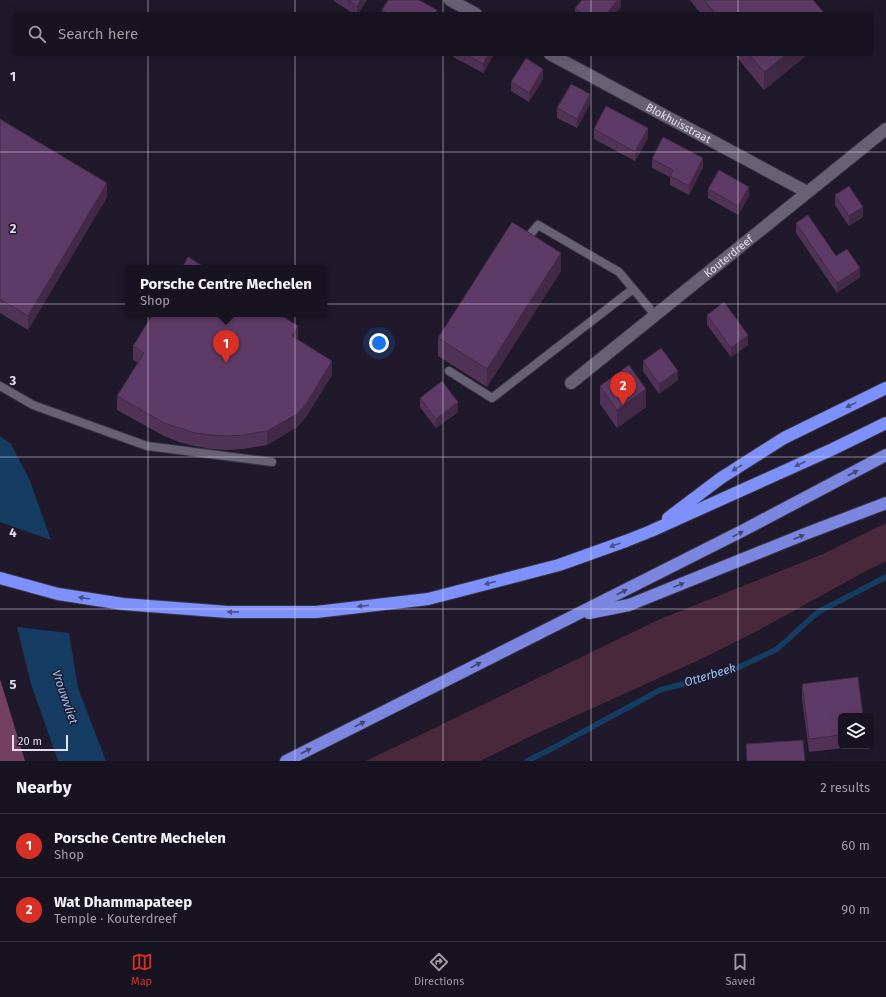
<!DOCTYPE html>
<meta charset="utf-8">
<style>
body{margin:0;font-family:"Fira Sans",sans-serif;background:#201c29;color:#f1f3f6}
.controls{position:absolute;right:12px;bottom:12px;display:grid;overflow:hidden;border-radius:6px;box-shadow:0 4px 16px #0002}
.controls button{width:36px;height:36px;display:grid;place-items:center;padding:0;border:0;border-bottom:1px solid #36323e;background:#171320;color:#f1f3f6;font:20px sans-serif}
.scale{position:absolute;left:12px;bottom:10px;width:56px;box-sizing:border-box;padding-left:4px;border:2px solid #e3e0ec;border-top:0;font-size:11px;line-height:14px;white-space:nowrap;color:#e3e0ec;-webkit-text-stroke:3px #1f192b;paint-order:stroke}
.you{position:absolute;left:379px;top:343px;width:14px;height:14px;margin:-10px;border:3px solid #fff;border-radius:50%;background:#1a73e8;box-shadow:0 0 0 6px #1a73e833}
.badge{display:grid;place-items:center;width:26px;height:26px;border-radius:50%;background:#d93025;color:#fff;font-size:13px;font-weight:700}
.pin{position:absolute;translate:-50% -33px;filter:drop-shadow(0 1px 2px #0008)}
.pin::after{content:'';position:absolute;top:21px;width:14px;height:12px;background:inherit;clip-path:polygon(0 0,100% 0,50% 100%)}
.popup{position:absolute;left:125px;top:265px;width:202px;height:52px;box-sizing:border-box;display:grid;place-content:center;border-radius:6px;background:#171320;filter:drop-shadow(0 1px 3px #0005);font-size:13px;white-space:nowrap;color:#9e9ea5}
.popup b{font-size:15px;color:#f1f3f6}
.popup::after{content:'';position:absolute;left:50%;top:100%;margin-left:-8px;border:8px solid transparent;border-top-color:#171320}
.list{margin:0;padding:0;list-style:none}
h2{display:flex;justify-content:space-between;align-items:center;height:52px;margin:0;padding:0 16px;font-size:17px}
h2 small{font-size:13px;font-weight:400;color:#9e9ea5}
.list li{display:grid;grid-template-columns:26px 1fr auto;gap:12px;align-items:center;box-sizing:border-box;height:64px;padding:0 16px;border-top:1px solid #36323e}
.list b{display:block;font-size:15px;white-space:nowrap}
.list p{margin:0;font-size:13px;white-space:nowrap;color:#9e9ea5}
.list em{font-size:13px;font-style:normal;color:#9e9ea5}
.icon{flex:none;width:22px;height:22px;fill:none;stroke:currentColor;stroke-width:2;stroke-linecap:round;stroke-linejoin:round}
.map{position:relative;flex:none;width:886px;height:761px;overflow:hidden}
.search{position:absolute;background:#171320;box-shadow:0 4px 16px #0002;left:12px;right:12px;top:12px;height:44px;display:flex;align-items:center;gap:10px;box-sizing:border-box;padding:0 14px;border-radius:6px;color:#9e9ea5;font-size:15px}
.sheet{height:180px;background:#171320}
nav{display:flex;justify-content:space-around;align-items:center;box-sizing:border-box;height:56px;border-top:1px solid #36323e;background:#171320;font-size:11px;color:#9e9ea5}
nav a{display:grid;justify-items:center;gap:2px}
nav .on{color:#d93025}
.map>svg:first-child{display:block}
.green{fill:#49283c}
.forest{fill:#73415f}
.water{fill:#153c63}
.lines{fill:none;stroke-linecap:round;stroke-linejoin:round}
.stream{stroke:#153c63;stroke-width:5.5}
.service-casing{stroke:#393543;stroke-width:10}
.minor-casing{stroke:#393543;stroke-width:14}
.trunk-casing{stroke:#393543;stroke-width:14}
.motorway-casing{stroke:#393543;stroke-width:14}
.service{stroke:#676176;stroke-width:8}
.minor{stroke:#676176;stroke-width:12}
.trunk{stroke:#7a86e0;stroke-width:12}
.motorway{stroke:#7e90fa;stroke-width:12}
.wall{fill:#513358}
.shaded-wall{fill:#422947}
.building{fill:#5e3b66;stroke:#422947}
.oneway{fill:#4a4f88}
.oneway2{fill:#434573}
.grid{fill:none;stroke:#e3e0ec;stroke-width:1;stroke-opacity:0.55}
.labels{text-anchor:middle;stroke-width:3;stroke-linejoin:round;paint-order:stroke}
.street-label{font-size:11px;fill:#e3e0ec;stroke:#1f192b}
.water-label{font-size:12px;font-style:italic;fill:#97c6fa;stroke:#1f192b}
.grid-label{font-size:13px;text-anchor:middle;font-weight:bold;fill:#e3e0ec;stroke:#1f192b;stroke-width:3;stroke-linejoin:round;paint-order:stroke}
</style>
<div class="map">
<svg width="886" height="761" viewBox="0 0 886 761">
<rect width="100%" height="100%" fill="#1f192b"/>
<polygon class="green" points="886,523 886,561 866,571 759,630 701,659 529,737 480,761 366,761 658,620 823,554"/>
<polygon class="forest" points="0,679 25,761 0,761"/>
<g class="water">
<polygon points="0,436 11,444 30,481 51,540 0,522"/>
<polygon points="17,627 69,633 78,688 106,761 58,761 31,684"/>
</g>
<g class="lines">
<polyline class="stream" points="527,761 555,747 660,690 729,672 777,649 818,612 886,577"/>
<g class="service-casing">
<g id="service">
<polyline points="525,241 538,225 619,272 655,315"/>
<polyline points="449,371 492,398 633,289"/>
<polyline points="0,386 33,405 147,446 272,462"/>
</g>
</g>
<g class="minor-casing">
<g id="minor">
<polyline points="450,0 476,14"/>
<path id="s1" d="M550 54 807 192"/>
<path id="s2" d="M571 383 886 129"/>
</g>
</g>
<g class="trunk-casing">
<g id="trunk">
<polyline points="589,613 629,605 805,534 886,503"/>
<polyline points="286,761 742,531 886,455"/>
</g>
</g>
<g class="motorway-casing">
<g id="motorway">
<polyline points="668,518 721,478 784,438 886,388"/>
<polyline points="0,578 58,594 123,604 228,612 316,612 428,599 559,565 626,541 651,531 833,449 886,423"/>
</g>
</g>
<use href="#service" class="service"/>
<use href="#minor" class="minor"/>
<use href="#trunk" class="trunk"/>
<use href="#motorway" class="motorway"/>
</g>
<g class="wall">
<polygon points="334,0 367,0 358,14 354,14 334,1"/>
<polygon points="621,0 621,7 614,14 575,14 575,8"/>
<polygon points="690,0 813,0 825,14 701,14"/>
<polygon points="382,10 437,14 382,14"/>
<polygon points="453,54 494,54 483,73 453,57"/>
<polygon points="734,54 808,54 764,90"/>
<polygon points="543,79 529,102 511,91 511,82"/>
<polygon points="590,104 577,128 557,118 557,108"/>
<polygon points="0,119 107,197 28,330 0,313"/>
<polygon points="594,129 648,138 635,161 594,139"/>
<polygon points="652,159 703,167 689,195 670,185 670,177 652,168"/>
<polygon points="708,189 749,196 738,215 708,198"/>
<polygon points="835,195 863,217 849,226 835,205"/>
<polygon points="796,223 836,256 860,277 837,293 796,233"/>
<polygon points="561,271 487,387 438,356 438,338"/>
<polygon points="707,315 748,345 731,357 707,325"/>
<polygon points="298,340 332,375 306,417 297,427 267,445 243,449 227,450 211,449 195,446 179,442 164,436 117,410 117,396 138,363 133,360 133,346"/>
<polygon points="643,361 678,380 659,394 643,371"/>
<polygon points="600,386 646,407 617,428 600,404"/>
<polygon points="420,398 458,412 436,428 420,407"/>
<polygon points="802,684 841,716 841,746 861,746 809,752 802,698"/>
</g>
<g class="shaded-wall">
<polygon points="361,0 367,0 358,14 357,14 357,6"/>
<polygon points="618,0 621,0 621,7 614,14 606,14"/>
<polygon points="489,54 494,54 483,73 483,64"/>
<polygon points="787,54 808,54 764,90 764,72"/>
<polygon points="543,69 543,79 529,102 529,93"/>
<polygon points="590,94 590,104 577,128 577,119"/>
<polygon points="648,128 648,138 635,161 635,152"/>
<polygon points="703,158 703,167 689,195 689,186"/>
<polygon points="107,183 107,197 28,330 28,316"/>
<polygon points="749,187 749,196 738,215 738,206"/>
<polygon points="863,207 863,217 849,226 849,216"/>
<polygon points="561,253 561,271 487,387 487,369"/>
<polygon points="860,268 860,277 837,293 837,283"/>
<polygon points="298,326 298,340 292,350 292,336"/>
<polygon points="748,335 748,345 731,357 731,348"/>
<polygon points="332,361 332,375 306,417 297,427 267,445 267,431"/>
<polygon points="678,371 678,380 659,394 659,384"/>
<polygon points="646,389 646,407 617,428 617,410"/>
<polygon points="458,402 458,412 436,428 436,419"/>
</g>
<g class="building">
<polygon points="347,0 361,0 357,6"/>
<polygon points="388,0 419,0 437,10 435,14 388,14 382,10"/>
<polygon points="582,0 618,0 606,14 582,14 575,8"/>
<polygon points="704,0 813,0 825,14 716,14"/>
<polygon points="465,54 489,54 483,64"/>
<polygon points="749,54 787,54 764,72"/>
<polygon points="526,58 543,69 529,93 511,82"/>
<polygon points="571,84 590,94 577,119 557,108"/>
<polygon points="606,106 648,128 635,152 594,129"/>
<polygon points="0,119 107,183 28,316 0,299"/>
<polygon points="663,137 703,158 689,186 670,176 673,170 652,159"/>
<polygon points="719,170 749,187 738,206 708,189"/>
<polygon points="849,186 863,207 849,216 835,195"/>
<polygon points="808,215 836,256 847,249 860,268 837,283 796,223"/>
<polygon points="512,222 561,253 487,369 438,338"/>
<polygon points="188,257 206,268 182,268"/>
<polygon points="724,302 748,335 731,348 707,315"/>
<polygon points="153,314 279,314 298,326 292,336 332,361 306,404 297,414 267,431 243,435 227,436 211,435 195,433 179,428 164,423 117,396 144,353 133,346"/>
<polygon points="661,348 678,371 659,384 643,361"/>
<polygon points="629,365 646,389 617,410 600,386"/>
<polygon points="442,381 458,402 436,419 420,398"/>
<polygon points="858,677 863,716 841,716 841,735 809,739 802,684"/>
<polygon points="803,740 805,761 747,761 746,744"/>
</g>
<defs><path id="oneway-solid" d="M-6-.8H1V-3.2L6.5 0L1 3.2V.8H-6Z"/></defs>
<g class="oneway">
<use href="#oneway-solid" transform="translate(851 405) rotate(154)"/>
<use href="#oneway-solid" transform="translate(800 464) rotate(156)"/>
<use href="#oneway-solid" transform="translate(737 468) rotate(148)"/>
<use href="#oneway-solid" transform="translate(615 545) rotate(160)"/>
<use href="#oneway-solid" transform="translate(490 583) rotate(166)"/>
<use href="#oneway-solid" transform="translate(84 598) rotate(-171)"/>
<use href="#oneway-solid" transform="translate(363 606) rotate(173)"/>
<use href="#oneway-solid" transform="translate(233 612) rotate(-180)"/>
</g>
<g class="oneway2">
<use href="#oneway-solid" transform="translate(853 473) rotate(-28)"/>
<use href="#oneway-solid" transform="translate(738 534) rotate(-27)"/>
<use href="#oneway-solid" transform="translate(799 537) rotate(-22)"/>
<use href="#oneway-solid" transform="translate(679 585) rotate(-22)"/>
<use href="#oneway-solid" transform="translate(622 592) rotate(-27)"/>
<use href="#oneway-solid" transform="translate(476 665) rotate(-27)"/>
<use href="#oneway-solid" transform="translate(360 724) rotate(-27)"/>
<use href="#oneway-solid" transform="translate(306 751) rotate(-27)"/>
</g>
<path class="grid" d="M148 0V14M295 0V14M443 0V14M591 0V14M738 0V14M148 54V761M295 54V761M443 54V761M591 54V761M738 54V761M0 152H886M0 304H886M0 457H886M0 609H886"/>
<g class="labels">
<g class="street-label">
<text dy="4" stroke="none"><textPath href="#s1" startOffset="146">Blokhuisstraat</textPath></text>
<text dy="4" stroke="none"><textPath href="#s2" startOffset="202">Kouterdreef</textPath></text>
</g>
<g class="water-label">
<text transform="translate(710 675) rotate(-17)" y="4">Otterbeek</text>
<text transform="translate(65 697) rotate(71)" y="4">Vrouwvliet</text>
</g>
</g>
<g class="grid-label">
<text x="13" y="81">1</text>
<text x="13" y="233">2</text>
<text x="13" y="385">3</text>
<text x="13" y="537">4</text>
<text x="13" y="689">5</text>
</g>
</svg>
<div class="controls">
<button><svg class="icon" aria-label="layers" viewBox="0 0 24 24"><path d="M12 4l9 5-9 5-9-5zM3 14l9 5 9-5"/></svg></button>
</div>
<div class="scale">20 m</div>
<div class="you"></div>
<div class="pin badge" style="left:226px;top:363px">1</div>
<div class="popup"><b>Porsche Centre Mechelen</b>Shop</div>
<div class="pin badge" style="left:623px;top:405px">2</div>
<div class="search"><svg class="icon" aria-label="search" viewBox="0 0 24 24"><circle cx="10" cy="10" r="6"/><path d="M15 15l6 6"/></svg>Search here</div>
</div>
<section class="sheet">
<h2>Nearby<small>2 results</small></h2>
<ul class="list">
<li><span class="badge">1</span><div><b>Porsche Centre Mechelen</b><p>Shop</p></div><em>60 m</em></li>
<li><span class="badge">2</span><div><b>Wat Dhammapateep</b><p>Temple · Kouterdreef</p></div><em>90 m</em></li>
</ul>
</section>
<nav>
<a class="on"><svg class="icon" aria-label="map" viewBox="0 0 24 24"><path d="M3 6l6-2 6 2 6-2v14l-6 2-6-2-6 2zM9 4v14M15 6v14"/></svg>Map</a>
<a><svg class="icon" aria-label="directions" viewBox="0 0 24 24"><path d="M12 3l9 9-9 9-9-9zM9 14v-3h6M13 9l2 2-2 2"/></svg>Directions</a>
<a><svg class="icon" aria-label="saved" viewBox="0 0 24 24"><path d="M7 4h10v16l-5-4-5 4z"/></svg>Saved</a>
</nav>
